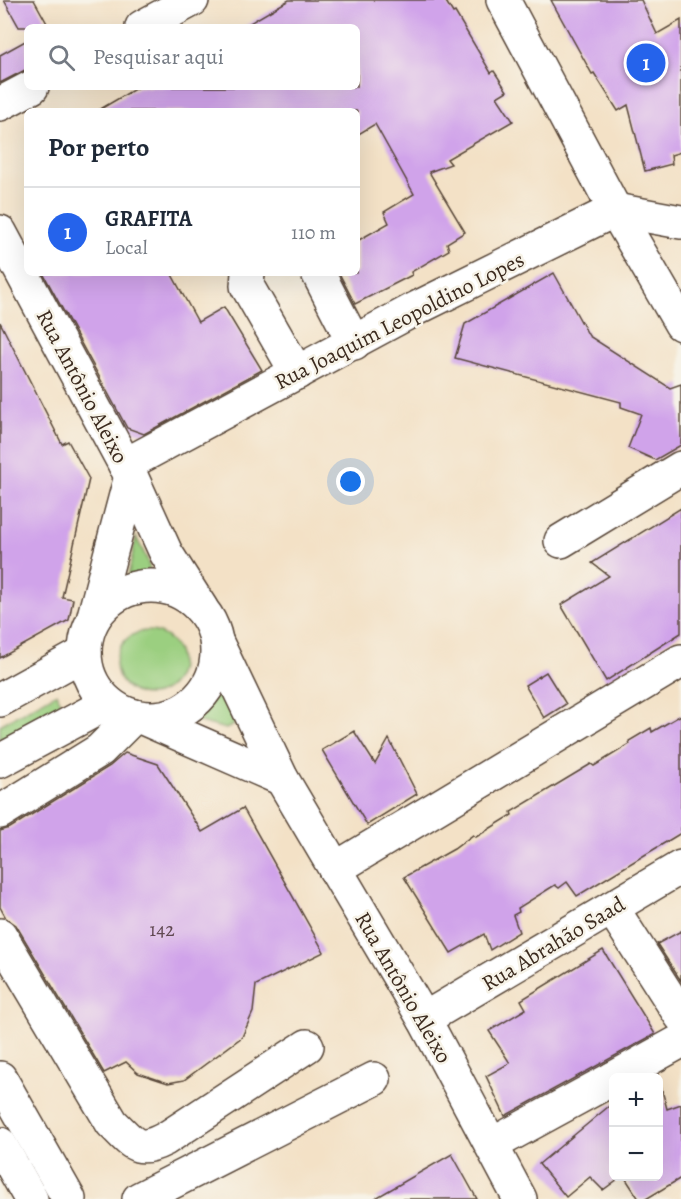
<!DOCTYPE html>
<html lang="pt">
<meta charset="utf-8">
<style>
body{margin:0;font-family:Alegreya,serif;background:#f6f6f7;color:#1f2937}
.controls{position:absolute;right:18px;bottom:18px;display:grid;overflow:hidden;border-radius:9px;box-shadow:0 6px 24px #0002}
.controls button{width:54px;height:54px;display:grid;place-items:center;padding:0;border:0;border-bottom:2px solid #e0e1e3;background:#fff;color:#1f2937;font:30px sans-serif}
.you{position:absolute;left:351px;top:482px;width:21px;height:21px;margin:-15px;border:4px solid #fff;border-radius:50%;background:#1a73e8;box-shadow:0 0 0 9px #1a73e833}
.badge{display:grid;place-items:center;width:39px;height:39px;border-radius:50%;background:#2563eb;color:#fff;font-size:20px;font-weight:700}
.pin{position:absolute;translate:-50% -50%;border:3px solid #fff;box-shadow:0 2px 6px #0006}
.list{margin:0;padding:0;list-style:none}
h2{display:flex;justify-content:space-between;align-items:center;height:78px;margin:0;padding:0 24px;font-size:26px}
h2 small{font-size:20px;font-weight:400;color:#747a83}
.list li{display:grid;grid-template-columns:39px 1fr auto;gap:18px;align-items:center;box-sizing:border-box;height:90px;padding:0 24px;border-top:2px solid #e0e1e3}
.list b{display:block;font-size:22px;white-space:nowrap}
.list p{margin:0;font-size:20px;white-space:nowrap;color:#747a83}
.list em{font-size:20px;font-style:normal;color:#747a83}
.icon{flex:none;width:33px;height:33px;fill:none;stroke:currentColor;stroke-width:2;stroke-linecap:round;stroke-linejoin:round}
.map{position:relative;flex:none;width:681px;height:1199px;overflow:hidden}
.search{position:absolute;background:#fff;box-shadow:0 6px 24px #0002;left:24px;top:24px;width:336px;height:66px;display:flex;align-items:center;gap:15px;box-sizing:border-box;padding:0 21px;border-radius:9px;color:#747a83;font-size:22px}
.panel{position:absolute;background:#fff;box-shadow:0 6px 24px #0002;left:24px;top:108px;width:336px;height:168px;border-radius:9px}
.map>svg:first-child{display:block}
.green{fill:#9bcf80;stroke:#6b7c4f;stroke-width:1.5}
.building{fill:#d0a3ea}
.lines{fill:none;stroke-linecap:round;stroke-linejoin:round}
.minor-casing{stroke:#574537;stroke-width:36}
.minor{stroke:#fff;stroke-width:33}
.labels{text-anchor:middle;stroke-width:5;stroke-linejoin:round;paint-order:stroke}
.number-label{font-size:20px;fill:#604851}
.street-label{font-size:22px;fill:#3b2a1e;stroke:#f7f3e8}
</style>
<div class="map">
<svg width="681" height="1199" viewBox="0 0 681 1199">
<rect width="100%" height="100%" fill="#f7f3e8"/>
<filter id="ink" filterUnits="userSpaceOnUse"><feTurbulence type="fractalNoise" baseFrequency=".0167" numOctaves="2"/><feDisplacementMap in="SourceGraphic" scale="12" xChannelSelector="R" yChannelSelector="G"/><feConvolveMatrix kernelMatrix="1 2 1 2 8 2 1 2 1" color-interpolation-filters="sRGB"/></filter>
<filter id="wash" filterUnits="userSpaceOnUse"><feTurbulence type="fractalNoise" baseFrequency=".008" numOctaves="4" result="noise"/><feDisplacementMap in="SourceGraphic" scale="24" xChannelSelector="R" yChannelSelector="G"/><feGaussianBlur stdDeviation="1.35" result="paint"/><feColorMatrix in="noise" values="0 0 0 0 0 0 0 0 0 0 0 0 0 0 0 0 0 1.4 0 .05"/><feComposite in="paint" operator="in"/></filter>
<g filter="url(#wash)">
<rect width="100%" height="100%" fill="#f3e1c6"/>
<g class="green">
<polygon points="136,537 147,559 153,582 126,588"/>
<circle cx="148" cy="663" r="32"/>
<path d="M209 690C221 696 239 711 234 725L226 729 188 719 187 716Z"/>
<polygon points="57,693 62,707 0,743 0,725"/>
</g>
<g id="blocks">
<g class="building">
<polygon points="4,0 34,0 49,27 19,27"/>
<polygon points="289,0 445,0 453,13 455,12 491,73 494,71 507,91 497,97 513,121 447,159 451,164 429,172 465,232 447,243 449,250 411,272 412,275 355,304 339,273 357,273 357,241 389,223 384,212 414,194 375,124 357,135 357,111 97,111 138,87 357,87 357,27 243,27"/>
<polygon points="551,0 641,0 657,34 681,20 681,152 671,155 672,164 645,171 628,105 618,111 594,73 592,74"/>
<polygon points="27,40 27,69 0,83 0,55"/>
<polygon points="43,273 171,273 198,322 224,307 262,370 144,434 127,428"/>
<polygon points="554,273 589,336 670,388 681,384 681,445 655,460 628,448 641,414 621,407 621,402 455,358 465,324"/>
<polygon points="0,322 62,444 68,441 89,479 62,597 73,599 69,620 0,658"/>
<polygon points="681,508 681,633 606,681 561,605 609,576 592,563"/>
<polygon points="546,672 566,704 544,718 525,685"/>
<polygon points="681,715 681,833 577,896 567,882 559,888 555,885 518,908 519,912 513,915 519,932 490,950 484,934 451,953 404,877 454,849 473,835 476,837 512,815 511,812 591,764 594,766 630,744 629,741 651,728 652,732"/>
<polygon points="354,731 375,764 389,739 417,794 367,825 322,750"/>
<polygon points="125,753 158,764 202,832 243,808 324,952 256,985 253,1012 242,1037 184,1080 168,1083 138,1073 126,1062 104,1073 16,925 6,918 0,907 0,831 10,828 110,766"/>
<polygon points="681,931 681,981 657,944"/>
<polygon points="603,950 655,1034 505,1116 486,1076 510,1063 489,1031 526,1009 521,1000"/>
<polygon points="658,1075 667,1109 681,1104 681,1178 646,1199 639,1199 624,1176 658,1176 658,1077 654,1077"/>
<polygon points="614,1102 614,1176 622,1176 603,1190 590,1177 566,1197 539,1164"/>
<polygon points="452,1154 477,1199 374,1199"/>
</g>
</g>
</g>
<g filter="url(#ink)">
<use href="#blocks" fill-opacity="0" stroke="#574537" stroke-width="1.5"/>
<g class="lines">
<g class="minor-casing">
<g id="minor">
<polyline points="503,0 615,210 681,324"/>
<polyline points="142,27 192,0"/>
<polyline points="0,104 32,87"/>
<polyline points="0,232 131,476 166,553 201,608"/>
<polyline points="248,273 247,286 297,373"/>
<polyline points="318,273 354,343"/>
<polyline points="125,465 413,310 615,210 681,222"/>
<polyline points="561,541 681,468"/>
<circle cx="151" cy="652" r="66"/>
<polyline points="94,616 131,476"/>
<polyline points="217,643 282,779 424,1019 520,1199"/>
<polyline points="0,700 85,653"/>
<polyline points="145,719 282,779"/>
<polyline points="0,761 108,703"/>
<polyline points="0,812 100,750 134,716"/>
<polyline points="335,869 681,661"/>
<polyline points="612,908 681,1016"/>
<path d="M0 935 112 1123C133 1143 136 1154 165 1139L307 1046"/>
<polyline points="424,1019 681,867"/>
<polyline points="0,1078 69,1199"/>
<polyline points="614,1078 681,1041"/>
<polyline points="0,1144 31,1199"/>
<polyline points="493,1144 614,1078"/>
<polyline points="139,1199 374,1079"/>
</g>
</g>
<use href="#minor" class="minor"/>
</g>
</g>
<g class="labels">
<g class="number-label">
<text x="162" y="936">142</text>
</g>
<g class="street-label">
<text transform="translate(399 320) rotate(-27)" y="8">Rua Joaquim Leopoldino Lopes</text>
<text transform="translate(83 386) rotate(62)" y="8">Rua Antônio Aleixo</text>
<text transform="translate(553 943) rotate(-31)" y="8">Rua Abrahão Saad</text>
<text transform="translate(404 987) rotate(60)" y="8">Rua Antônio Aleixo</text>
</g>
</g>
</svg>
<div class="controls">
<button>+</button>
<button>−</button>
</div>
<div class="you"></div>
<div class="pin badge" style="left:646px;top:63px">1</div>
<div class="search"><svg class="icon" aria-label="search" viewBox="0 0 24 24"><circle cx="10" cy="10" r="6"/><path d="M15 15l6 6"/></svg>Pesquisar aqui</div>
<section class="panel">
<h2>Por perto<small></small></h2>
<ul class="list">
<li><span class="badge">1</span><div><b>GRAFITA</b><p>Local</p></div><em>110 m</em></li>
</ul>
</section>
</div>
